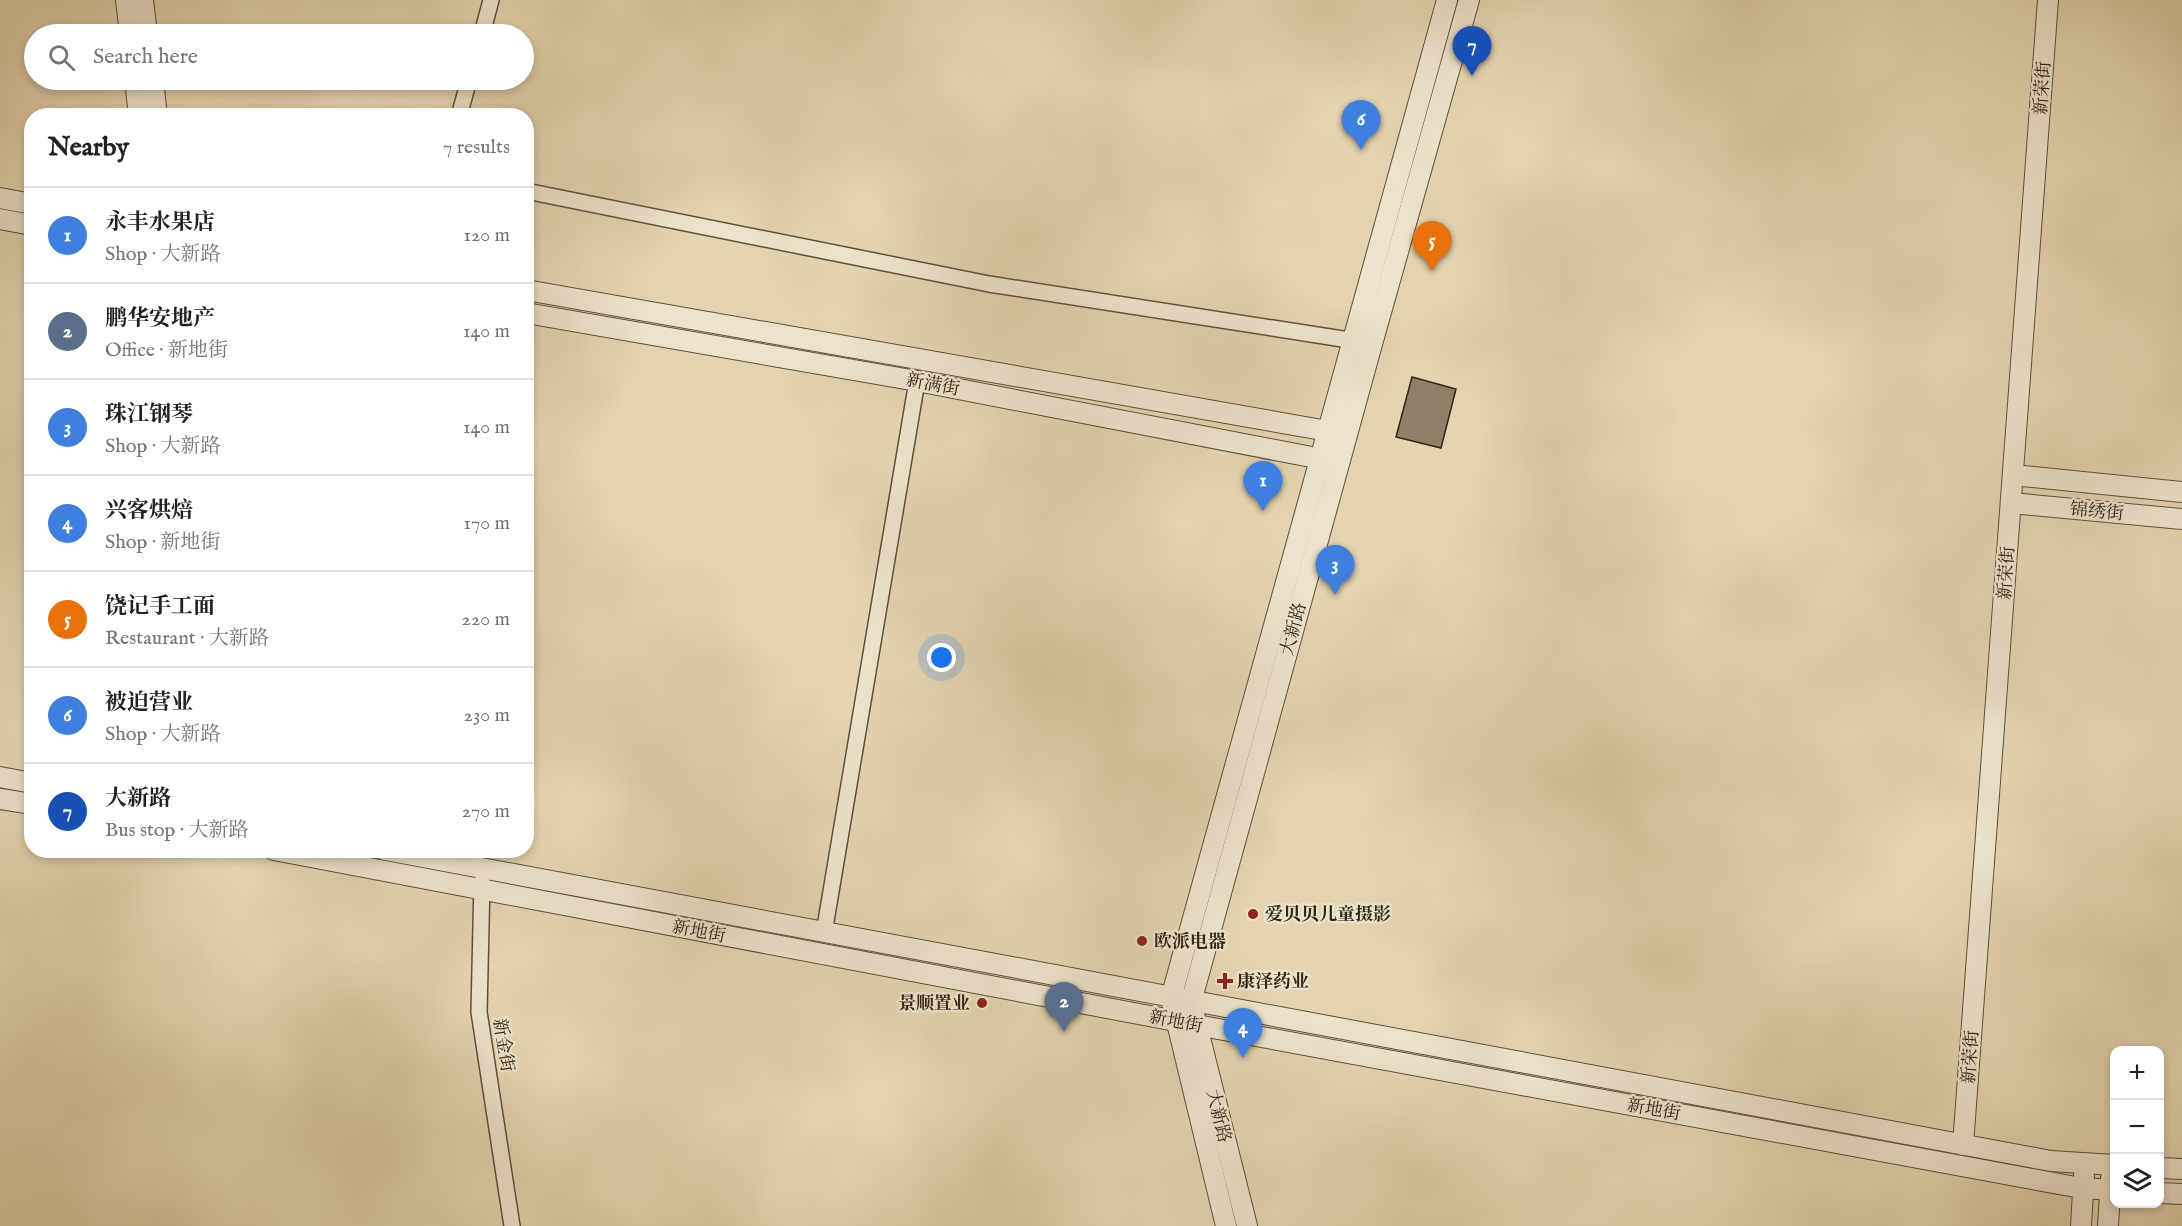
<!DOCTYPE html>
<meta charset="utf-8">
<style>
body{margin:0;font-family:"IM FELL English","Noto Serif SC",serif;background:#f6f6f6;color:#202124}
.controls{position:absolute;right:18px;bottom:18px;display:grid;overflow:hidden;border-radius:12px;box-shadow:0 3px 9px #0003}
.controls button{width:54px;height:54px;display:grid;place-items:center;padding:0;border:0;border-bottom:2px solid #e0e0e0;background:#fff;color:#202124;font:30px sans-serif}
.you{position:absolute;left:942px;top:658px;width:21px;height:21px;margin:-15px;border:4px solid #fff;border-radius:50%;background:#1a73e8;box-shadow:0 0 0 9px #1a73e833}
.badge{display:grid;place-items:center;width:39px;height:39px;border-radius:50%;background:#b45309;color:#fff;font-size:20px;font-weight:700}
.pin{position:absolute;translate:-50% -50px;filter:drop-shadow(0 2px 3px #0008)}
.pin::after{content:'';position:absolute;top:32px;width:21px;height:18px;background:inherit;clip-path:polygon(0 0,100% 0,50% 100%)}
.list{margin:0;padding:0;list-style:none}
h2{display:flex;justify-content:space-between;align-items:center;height:78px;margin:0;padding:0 24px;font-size:26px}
h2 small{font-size:20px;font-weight:400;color:#757577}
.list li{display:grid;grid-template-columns:39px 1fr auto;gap:18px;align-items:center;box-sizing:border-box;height:96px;padding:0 24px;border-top:2px solid #e0e0e0}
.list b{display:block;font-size:22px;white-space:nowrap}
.list p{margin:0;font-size:20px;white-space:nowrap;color:#757577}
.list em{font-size:20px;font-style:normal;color:#757577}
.icon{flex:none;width:33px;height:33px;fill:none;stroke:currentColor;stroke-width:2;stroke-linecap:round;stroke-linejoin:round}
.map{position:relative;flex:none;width:2182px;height:1226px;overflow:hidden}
.search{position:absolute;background:#fff;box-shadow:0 3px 9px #0003;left:24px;top:24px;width:510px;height:66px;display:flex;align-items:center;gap:15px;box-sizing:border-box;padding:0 21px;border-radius:33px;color:#757577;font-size:22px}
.panel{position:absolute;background:#fff;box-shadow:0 3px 9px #0003;left:24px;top:108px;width:510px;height:750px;border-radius:24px}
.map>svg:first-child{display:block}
.building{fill:#8f8067;stroke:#322417;stroke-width:1.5}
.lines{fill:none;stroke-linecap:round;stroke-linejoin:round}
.minor-casing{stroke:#5e503d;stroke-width:18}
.tertiary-casing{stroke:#5e503d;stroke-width:22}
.minor{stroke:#ede3cc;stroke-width:15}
.tertiary{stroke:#ede3cc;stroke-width:20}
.poi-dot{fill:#8f2418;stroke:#ede3cc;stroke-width:2}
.labels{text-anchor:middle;stroke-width:4.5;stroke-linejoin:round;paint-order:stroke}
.street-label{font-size:18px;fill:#322417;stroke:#ede3cc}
.poi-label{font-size:18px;font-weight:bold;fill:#322417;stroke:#ede3cc;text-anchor:start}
</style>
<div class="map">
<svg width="2182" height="1226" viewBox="0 0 2182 1226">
<rect width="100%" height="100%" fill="#e4d4b0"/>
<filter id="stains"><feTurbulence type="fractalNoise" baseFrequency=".00333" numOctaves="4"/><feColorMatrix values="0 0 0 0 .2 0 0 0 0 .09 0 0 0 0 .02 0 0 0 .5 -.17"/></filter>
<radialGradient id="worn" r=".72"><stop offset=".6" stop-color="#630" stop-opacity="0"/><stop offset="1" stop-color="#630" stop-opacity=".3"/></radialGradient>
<polygon class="building" points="1412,377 1456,389 1441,448 1396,437"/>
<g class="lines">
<g class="minor-casing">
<g id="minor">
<polyline points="482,34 491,0"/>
<polyline points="459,116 469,80"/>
<polyline points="526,191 989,284 1362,342"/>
<polyline points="482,881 479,1012 512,1226"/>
<polyline points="824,933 917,381"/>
</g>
</g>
<g class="tertiary-casing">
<g id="tertiary">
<polyline points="126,0 130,34"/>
<polyline points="143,0 147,34"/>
<polyline points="135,80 139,116"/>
<polyline points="153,80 157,116"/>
<polyline points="0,198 32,204"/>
<polyline points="0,219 32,225"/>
<polyline points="526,290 1328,431"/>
<polyline points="526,313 917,381 1332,461"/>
<polyline points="2013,475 2182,492"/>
<polyline points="2011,503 2182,519"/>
<polyline points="0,777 32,783"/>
<polyline points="0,799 32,804"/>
<polyline points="274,850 1202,1026 2081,1188 2114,1190"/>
<polyline points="385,850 2051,1161 2114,1165"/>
<polyline points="1963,1145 2048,0"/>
<polyline points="2160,1168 2182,1169"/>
<polyline points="2160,1193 2182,1194"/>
<polyline points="1226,1226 1171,998 1447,0"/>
<polyline points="1247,1226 1191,1002 1372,344 1469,0"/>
<polyline points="2081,1226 2084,1175"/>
<polyline points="2108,1226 2111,1178"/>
</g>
</g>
<use href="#minor" class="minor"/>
<use href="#tertiary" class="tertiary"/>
</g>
<g class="poi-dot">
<circle cx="1253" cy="914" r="6"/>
<circle cx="1142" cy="941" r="6"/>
<path d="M1222 972h6v6h6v6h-6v6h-6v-6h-6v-6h6z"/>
<circle cx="982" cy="1003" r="6"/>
</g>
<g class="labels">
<g class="street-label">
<text transform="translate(2042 88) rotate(-86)" y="6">新荣街</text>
<text transform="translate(933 384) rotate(11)" y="6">新满街</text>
<text transform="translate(2097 511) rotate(5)" y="6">锦绣街</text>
<text transform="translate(2006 573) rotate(-86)" y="6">新荣街</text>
<text transform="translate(1293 629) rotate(-75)" y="6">大新路</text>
<text transform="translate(699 931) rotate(11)" y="6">新地街</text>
<text transform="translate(1176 1021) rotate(11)" y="6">新地街</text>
<text transform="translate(504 1045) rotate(81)" y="6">新金街</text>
<text transform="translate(1970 1057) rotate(-86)" y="6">新荣街</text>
<text transform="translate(1654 1109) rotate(10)" y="6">新地街</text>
<text transform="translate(1219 1116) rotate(76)" y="6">大新路</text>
</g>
<g class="poi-label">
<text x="1265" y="920">爱贝贝儿童摄影</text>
<text x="1154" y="947">欧派电器</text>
<text x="1237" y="987">康泽药业</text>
<text x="970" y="1009" text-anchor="end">景顺置业</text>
</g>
</g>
<rect width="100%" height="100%" filter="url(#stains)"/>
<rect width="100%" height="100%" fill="url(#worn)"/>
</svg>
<div class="controls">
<button>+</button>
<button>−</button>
<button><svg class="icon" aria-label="layers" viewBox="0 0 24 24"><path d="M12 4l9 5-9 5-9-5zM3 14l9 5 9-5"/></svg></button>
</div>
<div class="you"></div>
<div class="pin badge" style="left:1263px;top:511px;background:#3f7fe0">1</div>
<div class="pin badge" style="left:1064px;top:1032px;background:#5c6f8a">2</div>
<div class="pin badge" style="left:1335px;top:595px;background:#3f7fe0">3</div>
<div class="pin badge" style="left:1243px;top:1058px;background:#3f7fe0">4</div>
<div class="pin badge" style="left:1432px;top:271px;background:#e8710a">5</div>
<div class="pin badge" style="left:1361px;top:150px;background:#3f7fe0">6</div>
<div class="pin badge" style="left:1472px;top:76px;background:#1a4fb4">7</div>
<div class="search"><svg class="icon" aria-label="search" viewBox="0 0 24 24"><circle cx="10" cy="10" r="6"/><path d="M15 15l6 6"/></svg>Search here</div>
<section class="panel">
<h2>Nearby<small>7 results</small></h2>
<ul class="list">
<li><span class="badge" style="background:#3f7fe0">1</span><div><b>永丰水果店</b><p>Shop · 大新路</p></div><em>120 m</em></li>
<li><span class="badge" style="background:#5c6f8a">2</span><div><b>鹏华安地产</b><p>Office · 新地街</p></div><em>140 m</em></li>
<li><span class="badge" style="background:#3f7fe0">3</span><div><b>珠江钢琴</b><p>Shop · 大新路</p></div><em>140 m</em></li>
<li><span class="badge" style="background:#3f7fe0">4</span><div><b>兴客烘焙</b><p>Shop · 新地街</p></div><em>170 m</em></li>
<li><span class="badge" style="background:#e8710a">5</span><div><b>饶记手工面</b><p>Restaurant · 大新路</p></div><em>220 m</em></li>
<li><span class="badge" style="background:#3f7fe0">6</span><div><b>被迫营业</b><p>Shop · 大新路</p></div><em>230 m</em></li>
<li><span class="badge" style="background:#1a4fb4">7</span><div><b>大新路</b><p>Bus stop · 大新路</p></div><em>270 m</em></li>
</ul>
</section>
</div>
